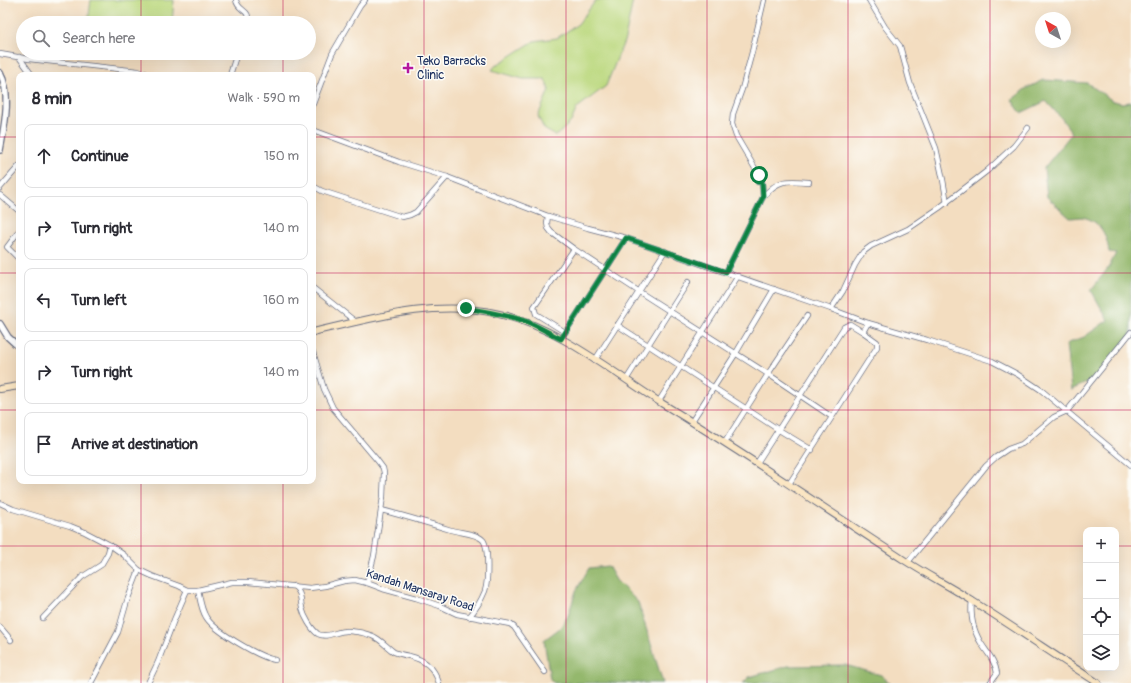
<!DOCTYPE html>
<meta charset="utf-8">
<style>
body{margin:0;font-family:Pangolin,sans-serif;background:#f7f7f7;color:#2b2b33}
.controls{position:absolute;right:12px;bottom:12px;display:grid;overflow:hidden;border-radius:8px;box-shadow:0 4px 16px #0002}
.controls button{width:36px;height:36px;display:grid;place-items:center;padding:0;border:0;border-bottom:1px solid #e1e1e2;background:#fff;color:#2b2b33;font:20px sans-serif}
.compass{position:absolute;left:1035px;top:12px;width:36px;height:36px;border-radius:50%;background:#fff;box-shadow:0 4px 16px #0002;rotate:321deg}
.stop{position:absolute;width:12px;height:12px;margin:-9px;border:3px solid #0b8043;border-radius:50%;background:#fff}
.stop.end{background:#0b8043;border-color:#fff;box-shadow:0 1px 4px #0008}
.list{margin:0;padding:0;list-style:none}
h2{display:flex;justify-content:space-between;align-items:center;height:52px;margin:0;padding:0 16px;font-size:17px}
h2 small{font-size:13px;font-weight:400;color:#7c7c81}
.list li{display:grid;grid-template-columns:26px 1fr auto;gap:12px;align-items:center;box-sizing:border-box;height:64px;margin:0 8px 8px;padding:0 8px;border:1px solid #e1e1e2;border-radius:8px}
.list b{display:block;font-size:15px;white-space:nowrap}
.list em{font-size:13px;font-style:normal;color:#7c7c81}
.icon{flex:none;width:22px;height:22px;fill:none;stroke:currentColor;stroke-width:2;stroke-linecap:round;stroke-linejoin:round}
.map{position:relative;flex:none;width:1131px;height:683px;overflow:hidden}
.search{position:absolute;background:#fff;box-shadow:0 4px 16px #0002;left:16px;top:16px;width:300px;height:44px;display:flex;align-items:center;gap:10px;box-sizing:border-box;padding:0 14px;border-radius:22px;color:#7c7c81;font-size:15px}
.panel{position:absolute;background:#fff;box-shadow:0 4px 16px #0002;left:16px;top:72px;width:300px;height:412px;border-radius:8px}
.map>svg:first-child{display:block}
.green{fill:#bbd87e;stroke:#6b846e}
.forest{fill:#94b86d;stroke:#587466}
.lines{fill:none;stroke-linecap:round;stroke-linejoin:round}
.minor-casing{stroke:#676c80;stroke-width:6}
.tertiary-casing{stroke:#676c80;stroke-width:8}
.secondary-casing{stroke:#676c80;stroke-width:8}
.minor{stroke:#fff;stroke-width:4.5}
.tertiary{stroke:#fff;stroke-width:5.5}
.secondary{stroke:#fbe6c3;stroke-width:6}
.route{stroke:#0b8043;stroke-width:5}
.grid{fill:none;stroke:#c2185b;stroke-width:1;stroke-opacity:0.55}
.poi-dot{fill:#b5179e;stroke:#fdfcf7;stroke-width:1.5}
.labels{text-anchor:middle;stroke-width:3;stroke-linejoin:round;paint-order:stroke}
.poi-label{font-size:12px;fill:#1b2f5e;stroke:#fdfcf7;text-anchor:start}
.street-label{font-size:12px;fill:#1b2f5e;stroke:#fdfcf7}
</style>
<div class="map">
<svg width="1131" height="683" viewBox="0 0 1131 683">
<rect width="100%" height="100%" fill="#fdfcf7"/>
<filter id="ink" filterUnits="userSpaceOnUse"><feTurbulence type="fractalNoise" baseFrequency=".025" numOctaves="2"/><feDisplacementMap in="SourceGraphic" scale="8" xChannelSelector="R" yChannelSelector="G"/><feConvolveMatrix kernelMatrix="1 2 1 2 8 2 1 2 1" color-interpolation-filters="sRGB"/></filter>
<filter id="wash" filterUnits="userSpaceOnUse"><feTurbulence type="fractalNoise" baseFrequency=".012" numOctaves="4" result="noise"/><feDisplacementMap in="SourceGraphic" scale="16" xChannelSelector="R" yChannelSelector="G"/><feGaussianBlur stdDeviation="0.9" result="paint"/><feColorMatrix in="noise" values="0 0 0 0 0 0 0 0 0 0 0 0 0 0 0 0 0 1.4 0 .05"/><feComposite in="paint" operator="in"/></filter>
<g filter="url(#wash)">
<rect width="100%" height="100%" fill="#f3ddc0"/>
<g class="green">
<polygon points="91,0 174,0 172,23 88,23"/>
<polygon points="596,0 633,0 625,39 606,86 577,108 571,122 556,136 544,129 538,116 549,90 545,79 523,79 492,70 495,66 534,41 557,38 578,24"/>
</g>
<g class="forest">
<path d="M1044 80 1087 83 1113 101 1122 103 1131 102V335L1093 380 1071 390 1066 344 1084 337 1108 320 1091 290 1109 267 1116 253 1109 252C1107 237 1102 223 1086 218 1082 216 1075 218 1070 218L1047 197 1044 168 1072 133 1062 119 1046 101 1021 113 1012 100 1025 89Z"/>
<polygon points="608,566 616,580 638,602 663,683 554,683 550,679 544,640 560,628 568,616 576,591 589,568"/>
<polygon points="845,665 881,675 890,683 743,683 749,677 788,666"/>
</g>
</g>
<g filter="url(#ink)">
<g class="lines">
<g class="minor-casing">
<g id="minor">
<path d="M236 0C238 12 252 9 247 23"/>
<polyline points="869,0 885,27 900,46 910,83 936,148 943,180 947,203"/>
<polyline points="0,54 29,59 138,71 151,75"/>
<polyline points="19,57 32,75"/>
<polyline points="230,75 237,53"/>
<polyline points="313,104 332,54 360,6 365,0"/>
<polyline points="313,130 399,162 447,177 548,216 588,228 626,238 831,309 868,323 927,340 992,361 1017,374 1041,390 1131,465"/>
<polyline points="313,186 322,191 402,217 410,215 416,212 447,177"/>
<polyline points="0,188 19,166"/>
<polyline points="0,195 19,211"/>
<polyline points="763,197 762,182 758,182 759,175 736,136 732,124 733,114 742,89 752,52 764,0"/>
<polyline points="548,216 547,223 548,228 551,232 574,249 638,291 768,374 832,417"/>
<polyline points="19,231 7,247 19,259"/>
<path d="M726 272 763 197C778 179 787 180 809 182"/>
<polyline points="313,288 356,322"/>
<polyline points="831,309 843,291 855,265 863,252 871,246 908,229 939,208 987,171 1014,146 1028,128"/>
<polyline points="617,325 779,430 812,450"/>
<polyline points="565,332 536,314 534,307 574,249"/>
<polyline points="561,339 626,238"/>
<polyline points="313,352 324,389 333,408 377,460 383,468 384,473 383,497 374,556 367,583"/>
<polyline points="595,360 665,251"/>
<polyline points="626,380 688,282"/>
<polyline points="659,401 738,276"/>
<polyline points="692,421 736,353 774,289"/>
<polyline points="725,442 768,374 807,316"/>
<polyline points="757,463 844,327 850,324 863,332"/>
<polyline points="789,484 877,347 877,342 863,332 868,323"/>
<polyline points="0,503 13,509 70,526 85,532 110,545 124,555 139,570 152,576 179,586 187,590 198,590 232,582 248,582 310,588 325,586 344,581 355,580 367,583 383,589 416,598 440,606 457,614 510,624 514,627 545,672"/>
<path d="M381 510C405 516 428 523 451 530 461 533 476 533 483 540 489 547 488 582 485 591 481 601 476 609 469 617"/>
<polyline points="908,562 986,466 996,457 1008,449 1022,444 1054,417 1067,411 1131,332"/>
<path d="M294 586C302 593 300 599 302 608 304 616 311 629 318 634 327 639 338 630 348 631 358 632 369 633 378 639 384 643 388 648 394 652 399 654 404 655 409 656 425 660 434 667 439 683"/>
<path d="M198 590C200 599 201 609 206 617 214 631 259 657 275 660"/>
<path d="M972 600C970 616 973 630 981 643 987 653 995 660 997 673L990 683"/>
<polyline points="43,618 82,577 101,565 108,553 110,545"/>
<polyline points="0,627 11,640"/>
<polyline points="91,683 118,632 127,601 139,570"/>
<polyline points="148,683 158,662 174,620 187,590"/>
</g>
</g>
<g class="tertiary-casing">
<g id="tertiary">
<path d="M0 73C12 94 4 128 0 150"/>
<polyline points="0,324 8,337 19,347"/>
</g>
</g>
<g class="secondary-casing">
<g id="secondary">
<path d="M313 332C373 318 436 299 499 314 558 327 612 372 663 404 745 454 824 508 904 560 927 575 951 587 974 602 1015 628 1056 656 1098 683"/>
<polyline points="0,389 19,386"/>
</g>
</g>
<use href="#minor" class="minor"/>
<use href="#tertiary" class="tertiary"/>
<use href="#secondary" class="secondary"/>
</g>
</g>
<g class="lines" filter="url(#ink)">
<path class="route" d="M466 308C488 312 510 315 530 323 541 328 551 334 561 339L626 238 726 272 763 197 762 182H758L759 175"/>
</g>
<path class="grid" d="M141 0V23M283 0V23M424 0V683M566 0V683M707 0V683M848 0V683M990 0V683M141 53V75M283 53V75M0 137H19M313 137H1131M0 273H19M313 273H1131M0 410H19M313 410H1131M141 481V683M283 481V683M0 546H1086M1116 546H1131"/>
<path class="poi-dot" d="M406 62h4v4h4v4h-4v4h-4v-4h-4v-4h4z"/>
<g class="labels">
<g class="poi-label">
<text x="417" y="65">Teko Barracks<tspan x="417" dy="14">Clinic</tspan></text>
</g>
<g class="street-label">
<text transform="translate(420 590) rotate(18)" y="4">Kandah Mansaray Road</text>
</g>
</g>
</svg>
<div class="controls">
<button>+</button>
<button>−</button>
<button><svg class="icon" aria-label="locate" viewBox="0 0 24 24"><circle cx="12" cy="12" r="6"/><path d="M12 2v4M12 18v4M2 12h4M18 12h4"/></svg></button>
<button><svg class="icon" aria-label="layers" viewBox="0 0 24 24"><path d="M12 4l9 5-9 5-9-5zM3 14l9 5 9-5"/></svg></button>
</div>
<svg class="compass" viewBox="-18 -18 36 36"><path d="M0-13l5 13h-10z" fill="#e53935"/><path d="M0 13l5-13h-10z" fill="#7c7c81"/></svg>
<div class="stop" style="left:759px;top:175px"></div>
<div class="stop end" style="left:466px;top:308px"></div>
<div class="search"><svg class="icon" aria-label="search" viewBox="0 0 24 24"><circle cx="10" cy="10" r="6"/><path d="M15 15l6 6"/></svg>Search here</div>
<section class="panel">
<h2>8 min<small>Walk · 590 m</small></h2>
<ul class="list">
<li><svg class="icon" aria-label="ahead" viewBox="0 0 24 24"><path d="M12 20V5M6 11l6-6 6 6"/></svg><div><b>Continue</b></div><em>150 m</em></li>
<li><svg class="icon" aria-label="right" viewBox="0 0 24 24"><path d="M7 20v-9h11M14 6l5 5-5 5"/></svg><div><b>Turn right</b></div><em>140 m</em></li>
<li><svg class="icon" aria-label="left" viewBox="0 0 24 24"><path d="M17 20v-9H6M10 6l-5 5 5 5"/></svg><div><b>Turn left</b></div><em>160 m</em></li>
<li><svg class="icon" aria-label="right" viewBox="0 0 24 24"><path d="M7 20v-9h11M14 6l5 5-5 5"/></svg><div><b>Turn right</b></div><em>140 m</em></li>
<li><svg class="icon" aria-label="arrive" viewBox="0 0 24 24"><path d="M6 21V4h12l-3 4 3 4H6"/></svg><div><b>Arrive at destination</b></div></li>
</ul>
</section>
</div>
